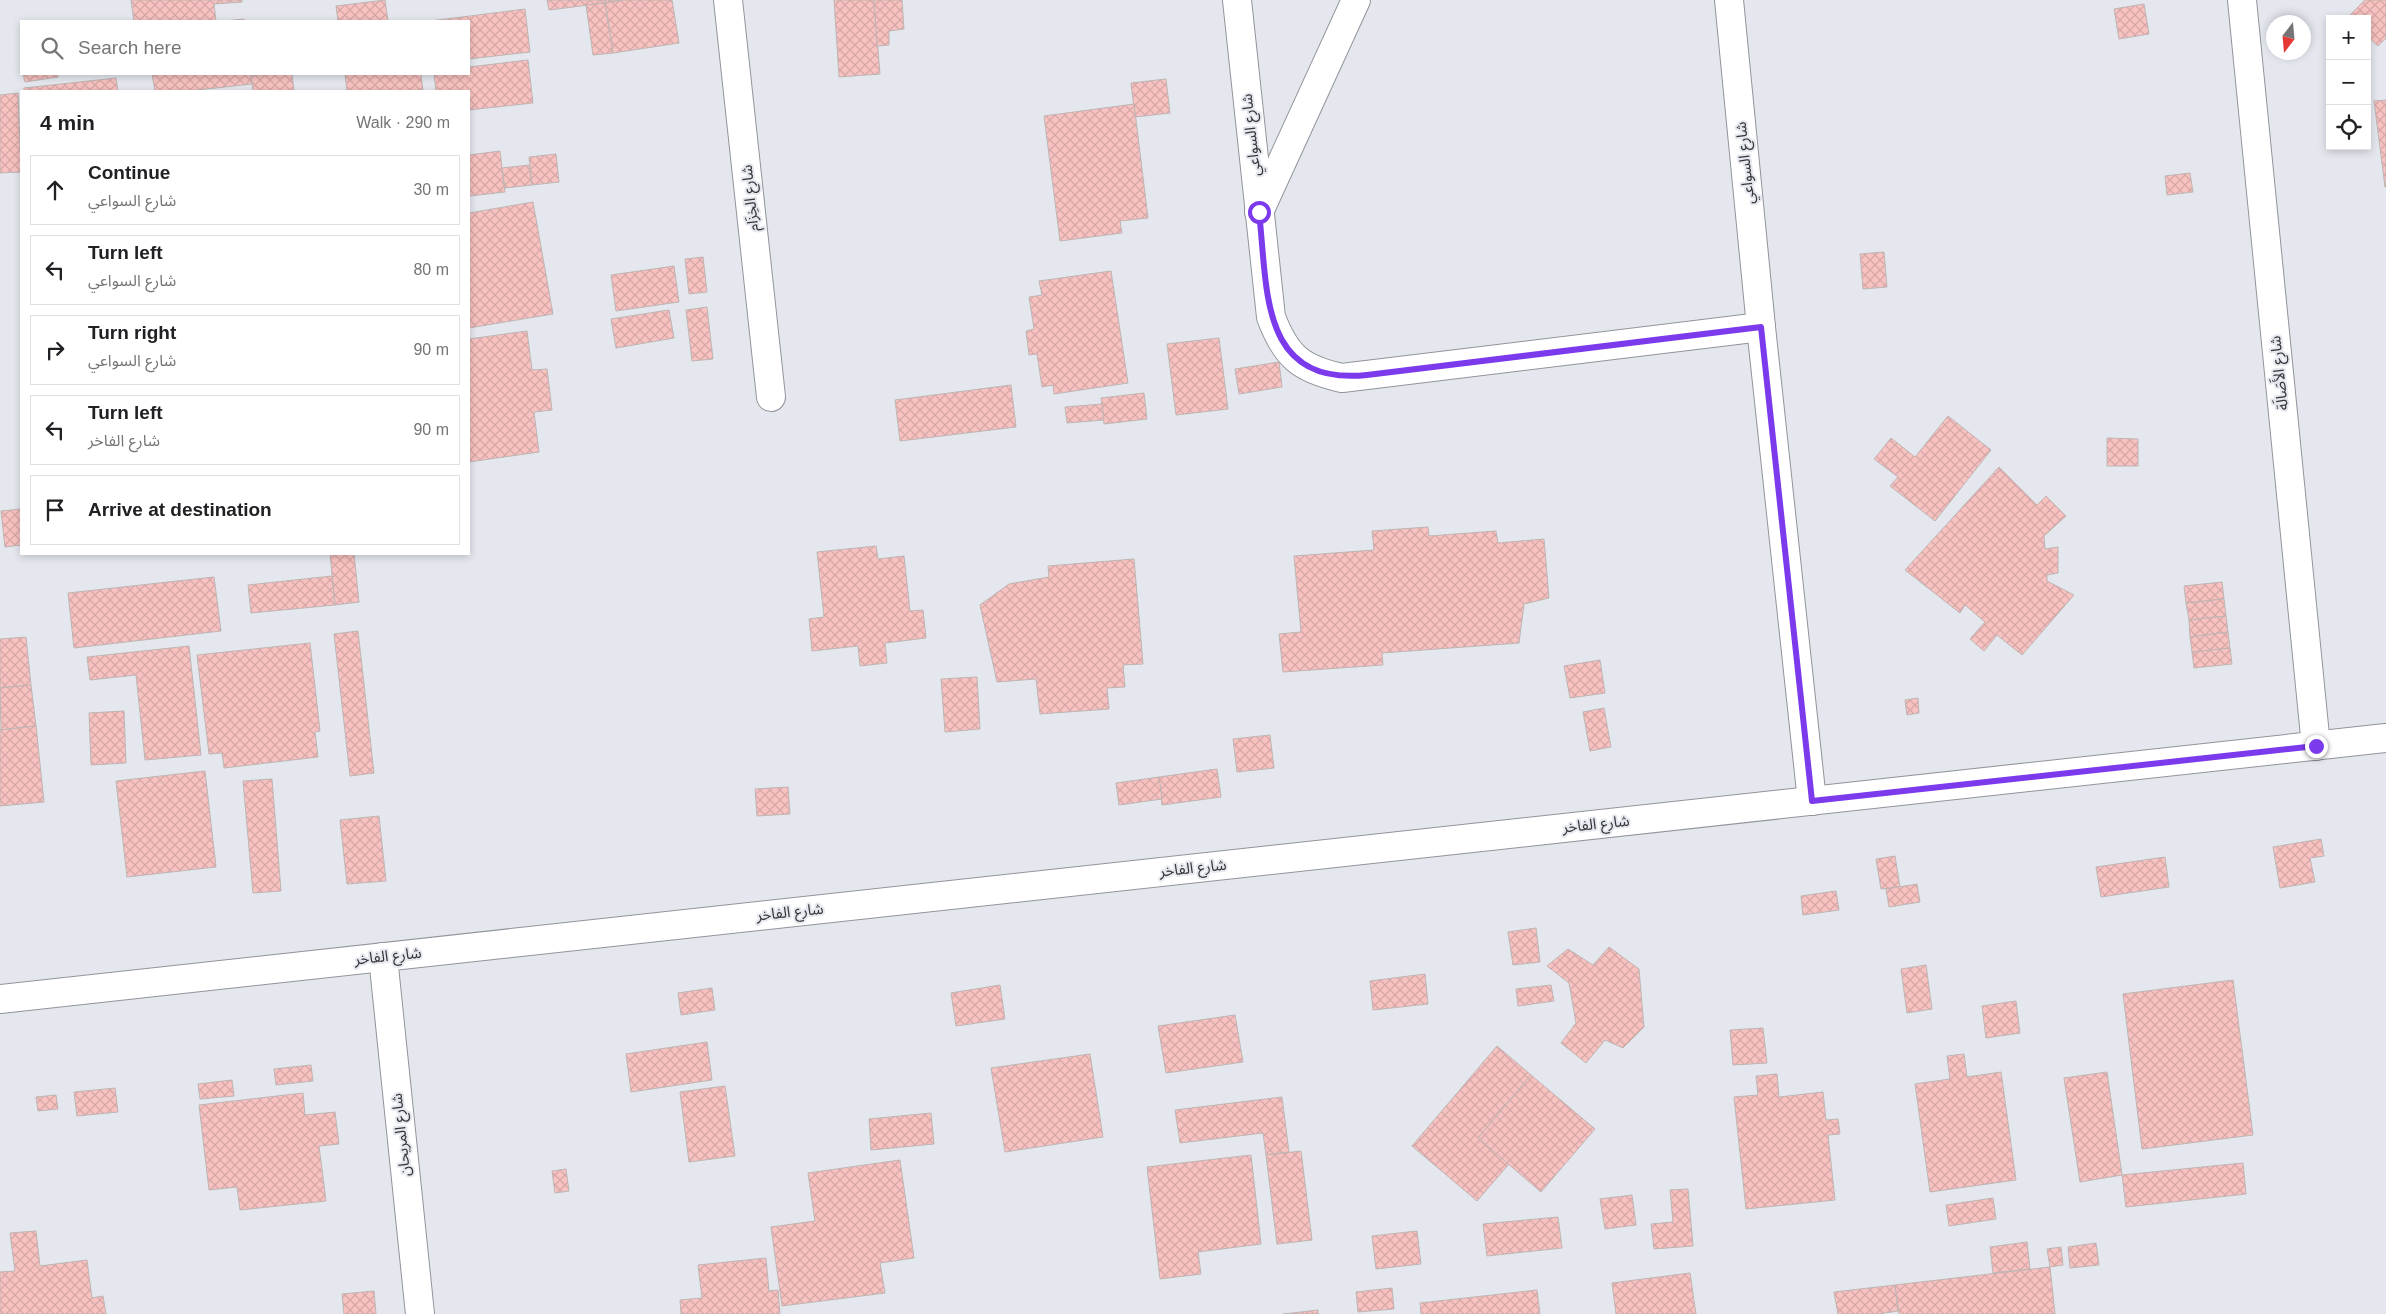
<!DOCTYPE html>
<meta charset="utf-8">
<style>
body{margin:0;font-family:Arial,"Noto Sans Arabic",sans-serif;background:#f2f2f2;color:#202124}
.controls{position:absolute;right:15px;top:15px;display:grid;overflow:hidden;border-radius:0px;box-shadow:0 2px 8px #0003}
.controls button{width:45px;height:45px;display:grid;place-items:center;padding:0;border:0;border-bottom:1px solid #e0e0e0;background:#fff;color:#202124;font:25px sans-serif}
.compass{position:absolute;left:2266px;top:15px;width:45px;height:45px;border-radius:50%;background:#fff;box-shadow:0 2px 8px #0003;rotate:196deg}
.stop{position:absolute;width:15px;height:15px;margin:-11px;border:4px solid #7c3aed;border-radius:50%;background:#fff}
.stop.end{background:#7c3aed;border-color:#fff;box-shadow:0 1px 5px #0008}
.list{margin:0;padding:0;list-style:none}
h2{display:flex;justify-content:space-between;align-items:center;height:65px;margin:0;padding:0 20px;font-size:21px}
h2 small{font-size:16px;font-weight:400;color:#757577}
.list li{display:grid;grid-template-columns:32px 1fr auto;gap:15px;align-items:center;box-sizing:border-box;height:70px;margin:0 10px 10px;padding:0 10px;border:1px solid #e0e0e0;border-radius:0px}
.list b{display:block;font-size:19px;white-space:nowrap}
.list p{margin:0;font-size:16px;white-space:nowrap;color:#757577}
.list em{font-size:16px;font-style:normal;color:#757577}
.icon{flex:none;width:28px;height:28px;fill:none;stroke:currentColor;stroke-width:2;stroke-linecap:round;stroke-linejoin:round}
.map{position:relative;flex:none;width:2386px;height:1314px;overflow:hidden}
.search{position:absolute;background:#fff;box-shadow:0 2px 8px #0003;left:20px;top:20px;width:450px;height:55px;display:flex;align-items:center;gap:12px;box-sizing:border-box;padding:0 18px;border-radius:0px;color:#757577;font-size:19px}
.panel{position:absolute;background:#fff;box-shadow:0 2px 8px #0003;left:20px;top:90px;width:450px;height:465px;border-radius:0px}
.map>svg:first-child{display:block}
.building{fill:url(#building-cross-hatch);stroke:#beb5b4}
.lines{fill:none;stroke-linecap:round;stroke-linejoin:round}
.street-casing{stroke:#91949a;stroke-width:30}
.street{stroke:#fff;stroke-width:28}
.route{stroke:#7c3aed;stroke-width:6}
.labels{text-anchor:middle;stroke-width:4;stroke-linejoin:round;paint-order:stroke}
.street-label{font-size:15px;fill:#343537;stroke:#e5e7ef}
</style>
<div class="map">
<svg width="2386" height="1314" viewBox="0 0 2386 1314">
<defs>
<pattern id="building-cross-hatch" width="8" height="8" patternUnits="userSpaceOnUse" patternTransform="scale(1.25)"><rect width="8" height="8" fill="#f8c2c0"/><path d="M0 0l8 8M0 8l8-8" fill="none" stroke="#d5a7a6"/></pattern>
</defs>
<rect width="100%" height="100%" fill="#e5e7ef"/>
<g class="building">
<polygon points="131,0 242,0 242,2 214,4 216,21 134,21"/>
<polygon points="385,0 388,21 338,21 336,6"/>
<polygon points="547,0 605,0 605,3 549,10"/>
<polygon points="605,0 623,0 605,3"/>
<polygon points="623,0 672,0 679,43 613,53 605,3"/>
<polygon points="834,0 874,0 880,74 839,77"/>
<polygon points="874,0 902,0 904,29 889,31 889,45 877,46"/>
<polygon points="2365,0 2386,0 2386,38 2378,46 2367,36 2367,19 2350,19 2348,17"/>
<polygon points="605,3 613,53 593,55 586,5"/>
<polygon points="2144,4 2149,34 2119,39 2114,9"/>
<polygon points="525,9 530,52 469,59 469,21 430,21"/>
<polygon points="244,19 244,21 224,21"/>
<polygon points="528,60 533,103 469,110 469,91 436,91 434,74 469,74 469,67"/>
<polygon points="23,74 58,74 58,77 25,82"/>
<polygon points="152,74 251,74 252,84 188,91 155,91"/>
<polygon points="292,74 294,91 253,91 251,75"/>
<polygon points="345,74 421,74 423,91 347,91"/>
<polygon points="116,78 118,91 24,91 24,88"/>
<polygon points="1166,79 1170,113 1135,117 1131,83"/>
<polygon points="18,93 21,172 0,173 0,95"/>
<polygon points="2386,100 2386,187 2385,187 2374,101"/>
<polygon points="1134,104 1148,218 1120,221 1122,233 1060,241 1044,116"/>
<polygon points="500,151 505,192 469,196 469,155"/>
<polygon points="556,154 559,182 532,185 529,157"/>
<polygon points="529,165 532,185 505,188 502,168"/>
<polygon points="2190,173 2193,192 2167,195 2165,176"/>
<polygon points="533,202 553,314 469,328 469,213"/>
<polygon points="1884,252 1887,287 1863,289 1860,254"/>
<polygon points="703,257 707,292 689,294 685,259"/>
<polygon points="674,266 679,302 616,311 611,275"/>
<polygon points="1111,271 1128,383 1054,394 1053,385 1042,387 1037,354 1029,355 1026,331 1034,329 1029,297 1042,295 1039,281"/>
<polygon points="707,307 713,359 692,361 686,310"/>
<polygon points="669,310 674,338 616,348 611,319"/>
<polygon points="527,331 532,370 547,369 552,410 534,412 539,452 469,462 469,339"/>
<polygon points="1219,338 1228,409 1176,415 1167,344"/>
<polygon points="1279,362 1282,387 1239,394 1235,369"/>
<polygon points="1011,385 1016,427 900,441 895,400"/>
<polygon points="1144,393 1147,419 1104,424 1101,398"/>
<polygon points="1102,404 1104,420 1067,423 1065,407"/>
<polygon points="1948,416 1991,450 1935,521 1890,486 1898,477 1874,459 1891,438 1915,457"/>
<polygon points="2107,438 2138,439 2138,466 2107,466"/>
<polygon points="1999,467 2037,505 2046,496 2066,516 2044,536 2045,549 2058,547 2058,573 2047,575 2047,581 2074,595 2022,655 1997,635 1984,651 1970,639 1985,622 1965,605 1960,613 1905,570"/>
<polygon points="21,509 21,545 5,547 1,511"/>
<polygon points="1428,527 1429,536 1496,531 1498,543 1544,539 1549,598 1524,604 1519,643 1382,653 1383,665 1283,672 1279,634 1301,632 1294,556 1374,550 1372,531"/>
<polygon points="876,546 878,559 904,556 910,611 923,610 926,638 885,643 887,663 860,666 858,646 812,651 809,619 824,617 817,552"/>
<polygon points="330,554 354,554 359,602 335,605"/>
<polygon points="1134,559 1143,664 1123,665 1125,687 1107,688 1109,709 1040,714 1036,679 997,682 980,605 1009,584 1049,577 1048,566"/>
<polygon points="332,576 335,605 251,613 248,585"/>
<polygon points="214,577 221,631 74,648 68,593"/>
<polygon points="2222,582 2224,599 2186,603 2184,586"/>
<polygon points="2224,599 2226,616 2189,620 2186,603"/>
<polygon points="2226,616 2228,632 2190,637 2189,620"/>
<polygon points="358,631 374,773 350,776 334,634"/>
<polygon points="2228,632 2230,648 2192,652 2190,637"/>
<polygon points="26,637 31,685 0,688 0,639"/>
<polygon points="310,643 320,731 315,732 318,757 224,768 222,753 209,754 197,655"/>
<polygon points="189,646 201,755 145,760 136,675 90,680 87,657"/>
<polygon points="2230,648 2232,664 2194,668 2192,652"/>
<polygon points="1600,660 1605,693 1570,698 1564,666"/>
<polygon points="977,677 980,729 945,732 941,679"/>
<polygon points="31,685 36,726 1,730 0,688"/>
<polygon points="1918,698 1919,713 1907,715 1905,700"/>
<polygon points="1604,708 1611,747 1590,751 1583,712"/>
<polygon points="124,711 126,763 91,765 89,713"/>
<polygon points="36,726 44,802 0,806 0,730"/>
<polygon points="1270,735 1274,768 1237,772 1233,739"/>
<polygon points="1217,769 1221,797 1162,805 1159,777"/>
<polygon points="205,771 216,867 127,877 116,781"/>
<polygon points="1159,777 1162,799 1119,805 1116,783"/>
<polygon points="272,779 281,891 253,893 243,781"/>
<polygon points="788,787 790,814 757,816 755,789"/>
<polygon points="379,816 386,881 347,884 340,820"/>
<polygon points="2321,839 2324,856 2310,858 2315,882 2280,888 2273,847"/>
<polygon points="1895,856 1900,887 1881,889 1876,859"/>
<polygon points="2165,857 2169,887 2101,897 2096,867"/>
<polygon points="1917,884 1920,902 1889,907 1886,889"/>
<polygon points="1836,891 1839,910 1803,915 1801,896"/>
<polygon points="1536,928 1540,962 1513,965 1508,932"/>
<polygon points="1609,947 1639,969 1644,1027 1623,1048 1605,1040 1586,1063 1561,1043 1576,1023 1569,983 1547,966 1568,949 1593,965"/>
<polygon points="1926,965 1932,1009 1907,1013 1901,969"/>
<polygon points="1425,974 1428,1004 1373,1010 1370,981"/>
<polygon points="2233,980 2253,1135 2142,1149 2123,994"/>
<polygon points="1000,985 1005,1019 956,1026 951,993"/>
<polygon points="1551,985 1554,1001 1518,1006 1516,989"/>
<polygon points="712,988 715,1010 681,1015 678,993"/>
<polygon points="2016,1001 2020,1033 1986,1038 1982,1006"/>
<polygon points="1235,1015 1243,1062 1166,1073 1158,1026"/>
<polygon points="1763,1028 1767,1063 1733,1065 1730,1030"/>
<polygon points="707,1042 712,1080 631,1092 626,1054"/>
<polygon points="1497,1046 1531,1075 1478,1138 1509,1164 1477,1201 1412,1146"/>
<polygon points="1090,1054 1103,1137 1005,1152 991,1068"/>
<polygon points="1964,1054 1967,1077 2001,1072 2016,1180 1930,1192 1915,1084 1950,1079 1947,1056"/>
<polygon points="311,1065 313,1081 276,1085 274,1069"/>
<polygon points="2107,1072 2122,1175 2080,1182 2064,1078"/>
<polygon points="1777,1074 1779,1097 1823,1092 1826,1120 1838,1119 1840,1134 1828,1135 1835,1200 1746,1209 1734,1097 1758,1095 1756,1076"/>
<polygon points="1531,1075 1595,1129 1541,1192 1478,1138"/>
<polygon points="232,1080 234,1096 200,1099 198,1084"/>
<polygon points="725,1086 735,1156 689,1162 680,1092"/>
<polygon points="115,1088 118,1112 77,1116 74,1092"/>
<polygon points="303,1093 305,1115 335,1112 339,1144 319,1146 326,1201 240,1210 237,1187 209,1190 199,1105"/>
<polygon points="56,1095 58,1109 38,1111 36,1097"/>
<polygon points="1282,1097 1289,1152 1266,1155 1263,1133 1180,1143 1175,1110"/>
<polygon points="931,1113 934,1144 871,1150 869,1119"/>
<polygon points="1301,1151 1312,1240 1277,1244 1266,1155"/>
<polygon points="1251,1155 1261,1244 1198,1252 1201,1274 1160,1279 1147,1167"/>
<polygon points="900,1160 914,1258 880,1263 885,1293 782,1306 771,1227 815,1221 808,1173"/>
<polygon points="2243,1163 2246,1194 2126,1207 2122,1175"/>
<polygon points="566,1169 569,1191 555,1193 552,1171"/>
<polygon points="1688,1189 1693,1246 1654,1249 1651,1224 1673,1222 1670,1190"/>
<polygon points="1632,1195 1636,1225 1605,1229 1600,1199"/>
<polygon points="1993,1198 1996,1219 1949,1226 1946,1205"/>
<polygon points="1558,1217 1562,1248 1487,1256 1483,1224"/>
<polygon points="36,1231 40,1266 87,1260 92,1298 103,1296 106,1314 0,1314 0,1272 15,1271 10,1233"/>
<polygon points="1417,1231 1421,1264 1376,1269 1372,1236"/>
<polygon points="2027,1242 2030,1269 1993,1273 1990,1247"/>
<polygon points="2096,1243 2099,1265 2070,1268 2068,1247"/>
<polygon points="2061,1247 2063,1265 2050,1267 2047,1249"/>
<polygon points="766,1258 769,1291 778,1290 780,1314 681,1314 680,1300 702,1298 698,1265"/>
<polygon points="2050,1267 2055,1314 1899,1314 1895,1285"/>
<polygon points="1690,1273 1696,1314 1616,1314 1612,1283"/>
<polygon points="1895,1285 1898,1311 1878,1314 1838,1314 1834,1292"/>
<polygon points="1392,1288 1394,1309 1358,1312 1356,1292"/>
<polygon points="1537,1290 1540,1314 1421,1314 1420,1303"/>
<polygon points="374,1291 376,1314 344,1314 342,1294"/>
<polygon points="1318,1310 1318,1314 1283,1314"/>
</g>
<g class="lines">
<g class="street-casing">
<g id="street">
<polyline points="728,0 771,397"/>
<path d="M1237 0 1271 317C1286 357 1301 369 1342 378L1761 327"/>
<polyline points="1729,0 1761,327 1812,801"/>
<polyline points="2242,0 2316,746"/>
<polyline points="1259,212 1356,0"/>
<polyline points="383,957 420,1314"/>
<polyline points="0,999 2386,738"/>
</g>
</g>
<use href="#street" class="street"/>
</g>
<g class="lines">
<path class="route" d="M1259 212C1268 290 1259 386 1367 375L1761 327 1812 801 2316 746"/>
</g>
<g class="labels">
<g class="street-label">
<text transform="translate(1251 135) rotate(-96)" y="5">شارع السواعي</text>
<text transform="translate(1745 163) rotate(-96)" y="5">شارع السواعي</text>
<text transform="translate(750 198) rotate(-96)" y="5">شارع الخِزَام</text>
<text transform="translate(2279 373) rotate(-96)" y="5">شارع الأَصَالَة</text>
<text transform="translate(1596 824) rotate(-6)" y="5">شارع الفاخر</text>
<text transform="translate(1193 868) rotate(-6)" y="5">شارع الفاخر</text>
<text transform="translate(790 912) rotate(-6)" y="5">شارع الفاخر</text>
<text transform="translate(388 956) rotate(-6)" y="5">شارع الفاخر</text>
<text transform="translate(401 1135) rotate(-96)" y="5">شارع المريحان</text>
</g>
</g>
</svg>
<div class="controls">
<button>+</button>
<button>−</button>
<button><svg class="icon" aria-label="locate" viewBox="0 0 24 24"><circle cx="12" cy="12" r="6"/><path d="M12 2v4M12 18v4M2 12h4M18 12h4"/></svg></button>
</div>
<svg class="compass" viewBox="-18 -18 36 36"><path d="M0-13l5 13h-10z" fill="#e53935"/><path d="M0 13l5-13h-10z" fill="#757577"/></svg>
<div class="stop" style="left:1259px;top:212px"></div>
<div class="stop end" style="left:2316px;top:746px"></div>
<div class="search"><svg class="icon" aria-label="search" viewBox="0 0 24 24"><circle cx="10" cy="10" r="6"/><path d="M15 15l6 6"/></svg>Search here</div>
<section class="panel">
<h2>4 min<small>Walk · 290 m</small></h2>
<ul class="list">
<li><svg class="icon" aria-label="ahead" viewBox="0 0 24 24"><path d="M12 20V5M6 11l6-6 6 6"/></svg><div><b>Continue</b><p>شارع السواعي</p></div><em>30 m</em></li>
<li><svg class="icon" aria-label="left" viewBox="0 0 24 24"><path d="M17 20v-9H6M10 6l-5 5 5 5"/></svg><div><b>Turn left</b><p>شارع السواعي</p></div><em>80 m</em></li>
<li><svg class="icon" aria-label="right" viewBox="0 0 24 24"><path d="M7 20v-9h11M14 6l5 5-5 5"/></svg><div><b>Turn right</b><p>شارع السواعي</p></div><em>90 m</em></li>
<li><svg class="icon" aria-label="left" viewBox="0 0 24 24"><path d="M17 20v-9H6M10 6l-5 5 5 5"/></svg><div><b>Turn left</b><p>شارع الفاخر</p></div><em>90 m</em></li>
<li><svg class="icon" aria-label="arrive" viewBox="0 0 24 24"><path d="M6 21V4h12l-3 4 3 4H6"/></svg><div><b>Arrive at destination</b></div></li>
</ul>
</section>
</div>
